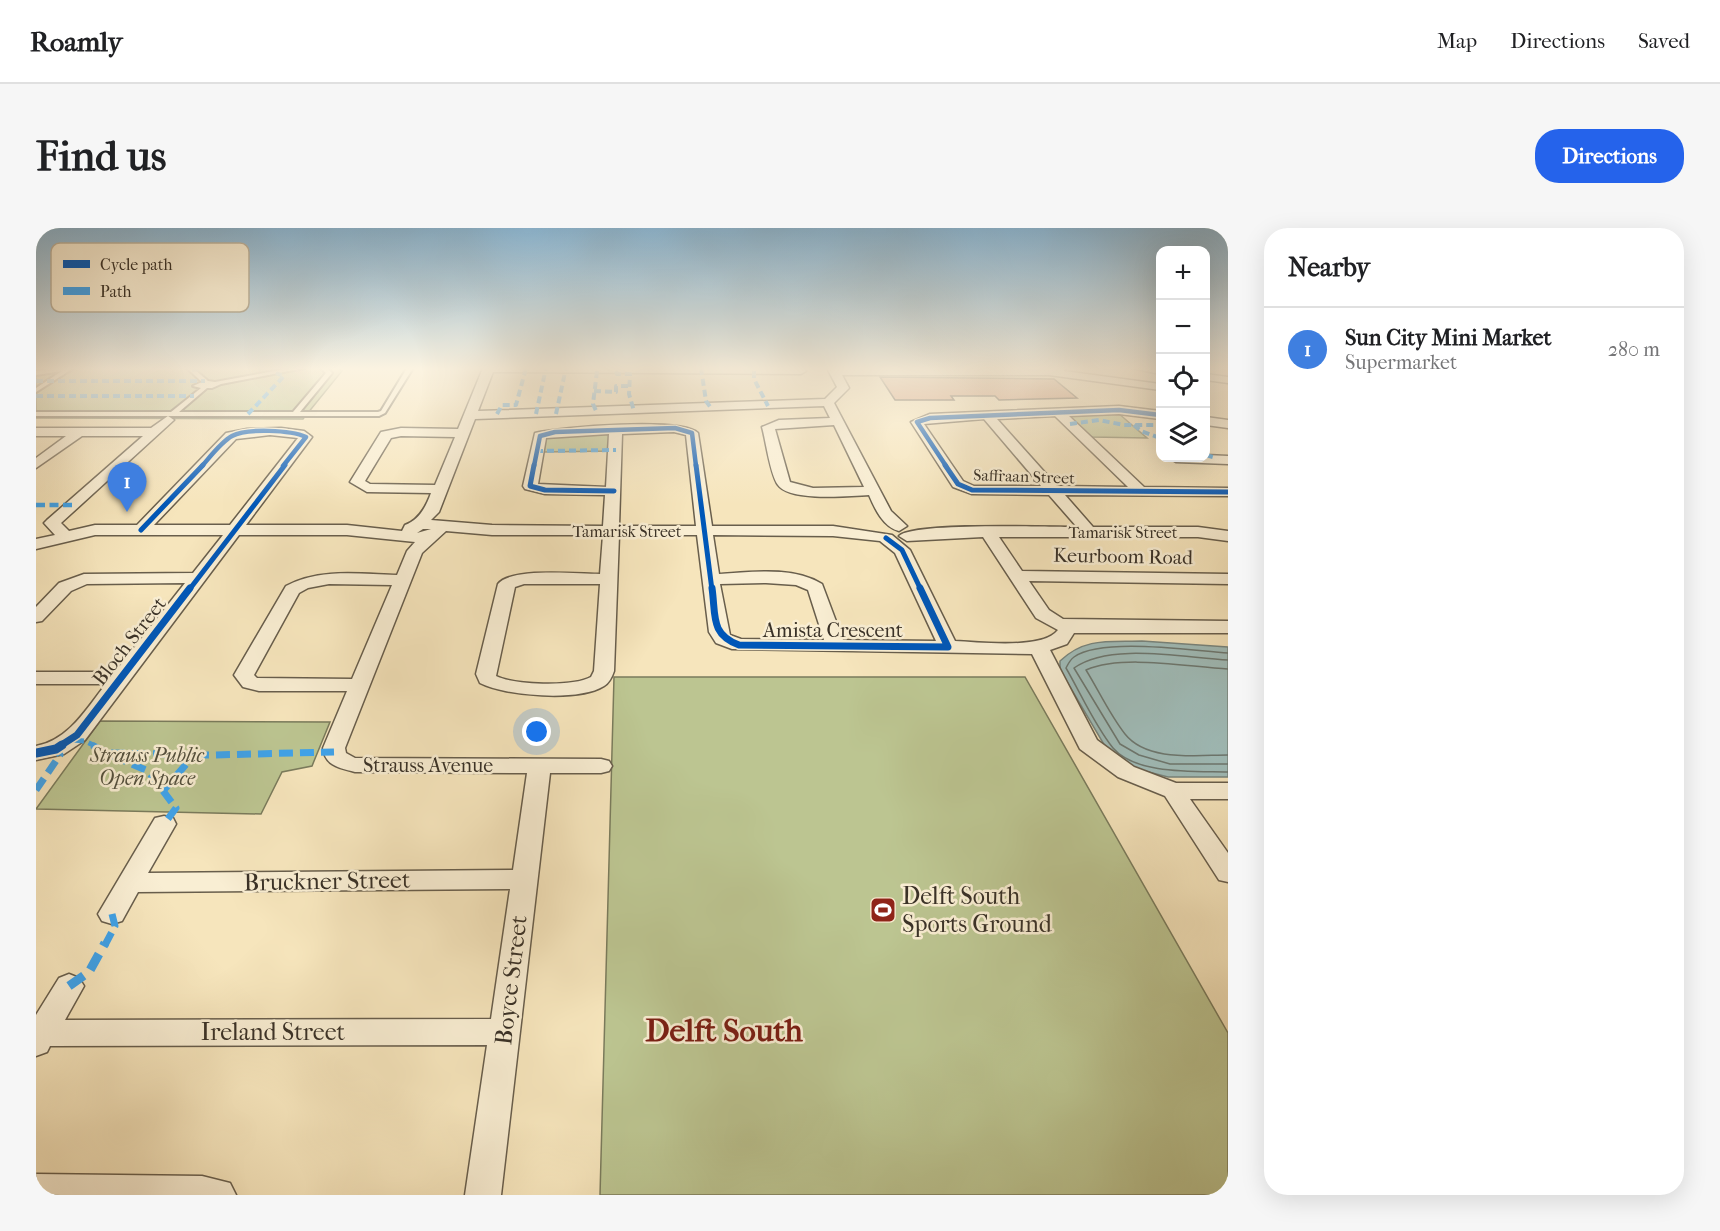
<!DOCTYPE html>
<meta charset="utf-8">
<style>
body{margin:0;font-family:"IM FELL French Canon",serif;background:#f6f6f6;color:#202124}
.controls{position:absolute;right:18px;top:18px;display:grid;overflow:hidden;border-radius:12px;box-shadow:0 6px 24px #0002}
.controls button{width:54px;height:54px;display:grid;place-items:center;padding:0;border:0;border-bottom:2px solid #e0e0e0;background:#fff;color:#202124;font:30px sans-serif}
.you{position:absolute;left:501px;top:504px;width:21px;height:21px;margin:-15px;border:4px solid #fff;border-radius:50%;background:#1a73e8;box-shadow:0 0 0 9px #1a73e833}
.badge{display:grid;place-items:center;width:39px;height:39px;border-radius:50%;background:#2563eb;color:#fff;font-size:20px;font-weight:700}
.pin{position:absolute;translate:-50% -50px;filter:drop-shadow(0 2px 3px #0008)}
.pin::after{content:'';position:absolute;top:32px;width:21px;height:18px;background:inherit;clip-path:polygon(0 0,100% 0,50% 100%)}
.list{margin:0;padding:0;list-style:none}
h2{display:flex;justify-content:space-between;align-items:center;height:78px;margin:0;padding:0 24px;font-size:26px}
h2 small{font-size:20px;font-weight:400;color:#757577}
.list li{display:grid;grid-template-columns:39px 1fr auto;gap:18px;align-items:center;box-sizing:border-box;height:84px;padding:0 24px;border-top:2px solid #e0e0e0}
.list b{display:block;font-size:22px;white-space:nowrap}
.list p{margin:0;font-size:20px;white-space:nowrap;color:#757577}
.list em{font-size:20px;font-style:normal;color:#757577}
.icon{flex:none;width:33px;height:33px;fill:none;stroke:currentColor;stroke-width:2;stroke-linecap:round;stroke-linejoin:round}
.map{position:relative;flex:none;width:1192px;height:967px;overflow:hidden;border-radius:24px}
header{display:flex;align-items:center;gap:36px;box-sizing:border-box;height:84px;padding:0 30px;background:#fff;border-bottom:2px solid #e0e0e0}
header strong{font-size:28px}
nav{display:flex;gap:33px;margin-inline-start:auto;font-size:21px}
.intro{display:flex;align-items:center;justify-content:space-between;box-sizing:border-box;height:144px;padding:0 36px}
h1{margin:0;font-size:42px}
.button{padding:15px 27px;border-radius:24px;background:#2563eb;color:#fff;font-size:21px;font-weight:700}
main{display:flex;gap:36px;padding:0 36px}
aside{flex:1;background:#fff;border-radius:24px;box-shadow:0 6px 24px #0002}
.map>svg:first-child{display:block}
.green{fill:#bcc591;stroke:#7a7b5c;stroke-width:1.5}
.water{fill:#a0bdba;stroke:#77857f;stroke-width:1.5}
.lines{fill:none;stroke-linecap:round;stroke-linejoin:round}
.shore{stroke:#6c7770;stroke-width:1.5}
.building{fill:#d39573;stroke:#393127;stroke-width:1.5}
.lane-casing{stroke:#685e4c;stroke-width:4}
.street-casing{stroke:#685e4c;stroke-width:3}
.lane{fill:#f9eed3;fill-rule:evenodd}
.street{fill:#f9eed3;fill-rule:evenodd}
.quiet-far4{stroke:#3fa3eb;stroke-width:4;stroke-dasharray:7 4;stroke-linecap:butt}
.quiet-far3{stroke:#3fa3eb;stroke-width:4.5;stroke-dasharray:9 4.5;stroke-linecap:butt}
.quiet-far2{stroke:#3fa3eb;stroke-width:5;stroke-dasharray:11 5;stroke-linecap:butt}
.quiet-far1{stroke:#3fa3eb;stroke-width:7;stroke-dasharray:14 7;stroke-linecap:butt}
.quiet{stroke:#3fa3eb;stroke-width:9;stroke-dasharray:18 9;stroke-linecap:butt}
.cycleway-far3-casing{stroke:#f9eed3;stroke-width:7}
.cycleway-far2-casing{stroke:#f9eed3;stroke-width:8}
.cycleway-far1-casing{stroke:#f9eed3;stroke-width:10}
.cycleway-casing{stroke:#f9eed3;stroke-width:13}
.cycleway-far3{stroke:#0057b8;stroke-width:4.5}
.cycleway-far2{stroke:#0057b8;stroke-width:5}
.cycleway-far1{stroke:#0057b8;stroke-width:7}
.cycleway{stroke:#0057b8;stroke-width:9}
.labels{text-anchor:middle;stroke-width:5;stroke-linejoin:round;paint-order:stroke}
.far-street-label{font-size:16px;fill:#393127;stroke:#f9eed3}
.street-label{font-size:20px;fill:#393127;stroke:#f9eed3}
.park-label{font-size:20px;font-style:italic;fill:#534f3c;stroke:#f9eed3}
.near-street-label{font-size:24px;fill:#393127;stroke:#f9eed3}
.near-poi-label{font-size:24px;fill:#393127;stroke:#f9eed3;text-anchor:start}
.near-district-label{font-size:32px;font-weight:bold;fill:#7a1f14;stroke:#f9eed3}
.key{fill:#f9eed3;stroke:#bfb59f;stroke-width:1.5}
.key-label{font-size:16px;fill:#393127}
</style>
<header>
<strong>Roamly</strong>
<nav><a>Map</a><a>Directions</a><a>Saved</a></nav>
</header>
<div class="intro"><h1>Find us</h1><a class="button">Directions</a></div>
<main>
<div class="map">
<svg width="1192" height="967" viewBox="0 0 1192 967">
<rect width="100%" height="100%" fill="#f6e5bc"/>
<filter id="stains"><feTurbulence type="fractalNoise" baseFrequency=".00333" numOctaves="4"/><feColorMatrix values="0 0 0 0 .2 0 0 0 0 .09 0 0 0 0 .02 0 0 0 .5 -.17"/></filter>
<radialGradient id="worn" r=".72"><stop offset=".6" stop-color="#630" stop-opacity="0"/><stop offset="1" stop-color="#630" stop-opacity=".3"/></radialGradient>
<g class="green">
<polygon points="14,140 302,140 306,143 267,191 0,190 0,142"/>
<polygon points="1082,185 1111,210 1055,209 1034,190 1040,186"/>
<polygon points="573,205 575,223 507,224 507,210"/>
<polygon points="578,449 989,449 1192,805 1192,967 564,967"/>
<polygon points="64,493 294,494 276,538 246,544 225,586 0,581"/>
</g>
<path class="water" d="M1106 413 1192 419V549H1132L1097 540 1073 525 1024 442V433C1049 409 1074 414 1106 413Z"/>
<g class="lines">
<g class="shore">
<path d="M1192 425C1157 423 1067 409 1038 429 1035 431 1032 436 1030 440 1044 464 1059 498 1077 520 1100 547 1160 543 1192 544"/>
<path d="M1192 432C1149 430 1074 414 1038 440L1084 516 1103 527 1134 536H1192"/>
<path d="M1192 441C1151 439 1088 426 1050 442 1063 463 1074 487 1089 506 1111 534 1161 527 1192 527"/>
</g>
</g>
<polygon class="building" points="844,149 1018,151 1041,170 963,172 959,168 915,168 918,172 859,172"/>
<g class="lines">
<g class="lane-casing">
<g id="lane">
<polygon points="23,140 36,141 0,164 0,160 26,143 0,147 0,143"/>
<polygon points="151,140 157,140 172,153 179,154 255,140 268,140 185,156 176,160 171,160 143,184 257,184 290,145 285,140 291,140 296,145 264,184 342,184 345,183 371,140 377,140 349,185 343,188 0,188 0,184 135,184 165,160 157,158 166,154"/>
</g>
</g>
<g class="street-casing">
<g id="street">
<path d="M447 140H767L770 143 765 146 457 144 442 183 789 171 801 159 791 140H1030L1028 143 1124 156V162L1013 147H806L813 160 798 175 855 283 871 298 863 303C847 299 839 281 833 267 814 268 754 274 742 257 734 246 730 213 726 199L743 192 794 190 788 178 439 191 403 284 395 292 456 297 567 298 569 267 509 266 489 261 487 258 499 205C524 199 646 189 662 205L676 298H797L856 307 874 322 919 413C943 414 1007 422 1022 402L1000 390 947 309 871 313 863 308C875 294 1015 299 1041 299L1013 267 936 266 917 259 875 194 894 186 1083 178 1124 183V191L1083 186 1033 188 1108 259 1192 260V268L1029 267 1057 299H1162L1192 303V313L1162 309H963L986 343 1192 346V356L993 353 1013 382 1027 391 1192 393V405H1038L1031 416 1014 422 1061 512 1098 539 1140 555H1192V571H1154L1192 625V654L1183 652 1129 568 1082 549 1044 521 996 426 696 421 680 415 673 404 661 307H583L578 443C576 449 573 455 568 458 543 474 469 468 444 455L440 446 462 356C475 339 543 346 564 346L567 307H456L410 303 386 325 309 520 310 525 319 530 565 531 573 533 576 538 573 543 565 545H514L465 967H429L451 817 14 818 11 824 0 828V787L23 750 33 746 43 750 48 758 29 792 455 791 474 661 102 664 86 693 76 696 66 693 62 686 119 590 128 588 137 590 140 596 112 645 477 642 491 545 319 544C304 540 289 538 287 520L311 463H223L207 459 198 447 250 358C283 340 324 346 361 347L371 323 379 314 311 307H203L49 512 28 526 0 532V518C33 512 50 481 70 456H0V444H79L149 355 51 356 35 363 6 393 0 394V379L23 355 48 346 157 345 187 307H59L0 321V311L19 307 8 295 11 292 107 208H46L0 240V230L30 208H0V200H115L132 188 138 192 25 295 33 303 59 297H101L190 205 211 201 245 200 268 203 276 209 210 297H311L366 303 369 297C383 292 390 279 395 265L331 264 314 254 345 204 365 200 422 201ZM1019 188 1092 259 1021 258 961 191ZM948 191 1005 258H938L927 253 888 196ZM798 197 828 259 777 260 754 254 739 201ZM638 204 650 207 660 298H583L586 206ZM573 206 570 259 502 256 510 210ZM234 207 262 210 194 297H118L200 211ZM365 208 419 209 399 257 334 256 329 253 355 210ZM387 301H395L381 305ZM677 307 797 308 844 313 859 325 900 413 807 412 786 356C758 338 715 344 683 346ZM730 355 760 357 772 362 788 412 705 411 694 407 684 356ZM293 356 356 357 316 451 221 450 218 447 263 365 272 360ZM488 356H564L558 443 555 449C537 459 478 457 460 448L479 359Z"/>
<polygon points="1096,140 1124,140 1124,146"/>
<polygon points="1170,146 1192,149 1192,155 1170,152"/>
<polygon points="1170,189 1192,192 1192,200 1170,197"/>
<polygon points="1170,227 1192,228 1192,236 1140,234 1133,230 1170,230"/>
<polygon points="0,946 166,948 194,955 200,967 0,967"/>
</g>
</g>
<use href="#lane" class="lane"/>
<use href="#street" class="street"/>
<g class="quiet-far4">
<polyline points="223,140 225,142"/>
<polyline points="665,140 670,173 675,180"/>
<polyline points="156,142 169,140"/>
<polyline points="561,143 557,176 561,185"/>
<polyline points="580,143 581,146 594,146 593,166 598,183"/>
<polyline points="718,143 718,151 732,178"/>
<polyline points="0,153 169,153"/>
<polyline points="558,163 580,164 580,158 594,158"/>
<polyline points="0,168 158,168"/>
<polyline points="212,186 248,148 240,145"/>
<polyline points="461,186 466,177 480,177 490,140"/>
<polyline points="500,186 510,140"/>
<polyline points="520,186 530,140"/>
<polyline points="1034,196 1063,192 1088,197 1124,197"/>
<polyline points="1098,197 1105,203 1124,210"/>
<polyline points="500,223 580,222"/>
<polyline points="1170,227 1180,230"/>
</g>
<polyline class="quiet-far3" points="0,277 36,277"/>
<polyline class="quiet-far2" points="37,512 49,513 59,518"/>
<g class="quiet-far1">
<polyline points="56,517 71,525 177,527 298,524"/>
<polyline points="77,528 112,543 140,580 128,596"/>
<polyline points="0,562 24,527 20,521"/>
<polyline points="127,563 159,526"/>
<polyline points="69,717 79,698 76,686"/>
</g>
<polyline class="quiet" points="33,758 53,744 69,715"/>
<g class="cycleway-far3-casing">
<g id="cycleway-far3">
<path d="M166 238C174 229 185 214 196 208 211 200 255 202 270 209L247 238"/>
<polyline points="498,238 504,208 519,204 639,200 656,205 660,238"/>
<polyline points="910,238 881,194 894,190 1083,182 1124,187"/>
</g>
</g>
<g class="cycleway-far2-casing">
<g id="cycleway-far2">
<polyline points="498,237 494,258 509,262 578,263"/>
<polyline points="660,237 676,362"/>
<polyline points="909,237 922,256 936,262 1192,264"/>
<polyline points="105,302 167,237"/>
<polyline points="850,310 866,322 885,362"/>
<polyline points="153,362 249,237"/>
</g>
</g>
<g class="cycleway-far1-casing">
<g id="cycleway-far1">
<path d="M676 360C680 388 674 406 703 417L912 419 884 360"/>
<polyline points="24,518 41,507 154,360"/>
</g>
</g>
<g class="cycleway-casing">
<polyline id="cycleway" points="0,525 20,521 26,517"/>
</g>
<use href="#cycleway-far3" class="cycleway-far3"/>
<use href="#cycleway-far2" class="cycleway-far2"/>
<use href="#cycleway-far1" class="cycleway-far1"/>
<use href="#cycleway" class="cycleway"/>
</g>
<linearGradient id="sky" x2="0" y2="1"><stop stop-color="#8bb8d6"/><stop offset="0.51" stop-color="#fbf3e1"/><stop offset="1" stop-color="#fbf3e1" stop-opacity="0"/></linearGradient>
<rect width="1192" height="276" fill="url(#sky)"/>
<defs>
<g id="stadium-square" transform="scale(1.35)"><rect x="-9" y="-9" width="18" height="18" rx="4" fill="#8f2418" stroke="#f9eed3"/><path d="M0-5a6.5 5 0 1 0 0 10a6.5 5 0 1 0 0-10ZM-3.5-1.8h7v3.6h-7Z" fill="#fff"/></g>
</defs>
<g fill-rule="evenodd">
<use href="#stadium-square" x="847" y="682"/>
</g>
<g class="labels">
<g class="far-street-label">
<text transform="translate(988 248) rotate(2)" y="6">Saffraan Street</text>
<text x="591" y="309">Tamarisk Street</text>
<text x="1087" y="310">Tamarisk Street</text>
</g>
<g class="street-label">
<text transform="translate(1087 328) rotate(1)" y="7">Keurboom Road</text>
<text x="797" y="409">Amista Crescent</text>
<text transform="translate(93 413) rotate(-52)" y="7">Bloch Street</text>
<text x="392" y="544">Strauss Avenue</text>
</g>
<g class="park-label">
<text x="111" y="534">Strauss Public<tspan x="111" dy="23">Open Space</tspan></text>
</g>
<g class="near-street-label">
<text transform="translate(291 653) rotate(-1)" y="8">Bruckner Street</text>
<text transform="translate(475 752) rotate(-83)" y="8">Boyce Street</text>
<text x="237" y="812">Ireland Street</text>
</g>
<g class="near-poi-label">
<text x="866" y="676">Delft South<tspan x="866" dy="28">Sports Ground</tspan></text>
</g>
<g class="near-district-label">
<text x="688" y="813">Delft South</text>
</g>
</g>
<rect x="15" y="15" width="198" height="69" rx="9" class="key"/>
<rect x="27" y="32" width="27" height="8" fill="#0057b8"/>
<rect x="27" y="59" width="27" height="8" fill="#3fa3eb"/>
<g class="key-label">
<text x="64" y="42">Cycle path</text>
<text x="64" y="69">Path</text>
</g>
<rect width="100%" height="100%" filter="url(#stains)"/>
<rect width="100%" height="100%" fill="url(#worn)"/>
</svg>
<div class="controls">
<button>+</button>
<button>−</button>
<button><svg class="icon" aria-label="locate" viewBox="0 0 24 24"><circle cx="12" cy="12" r="6"/><path d="M12 2v4M12 18v4M2 12h4M18 12h4"/></svg></button>
<button><svg class="icon" aria-label="layers" viewBox="0 0 24 24"><path d="M12 4l9 5-9 5-9-5zM3 14l9 5 9-5"/></svg></button>
</div>
<div class="you"></div>
<div class="pin badge" style="left:91px;top:284px;background:#3f7fe0">1</div>
</div>
<aside>
<h2>Nearby<small></small></h2>
<ul class="list">
<li><span class="badge" style="background:#3f7fe0">1</span><div><b>Sun City Mini Market</b><p>Supermarket</p></div><em>280 m</em></li>
</ul>
</aside>
</main>
